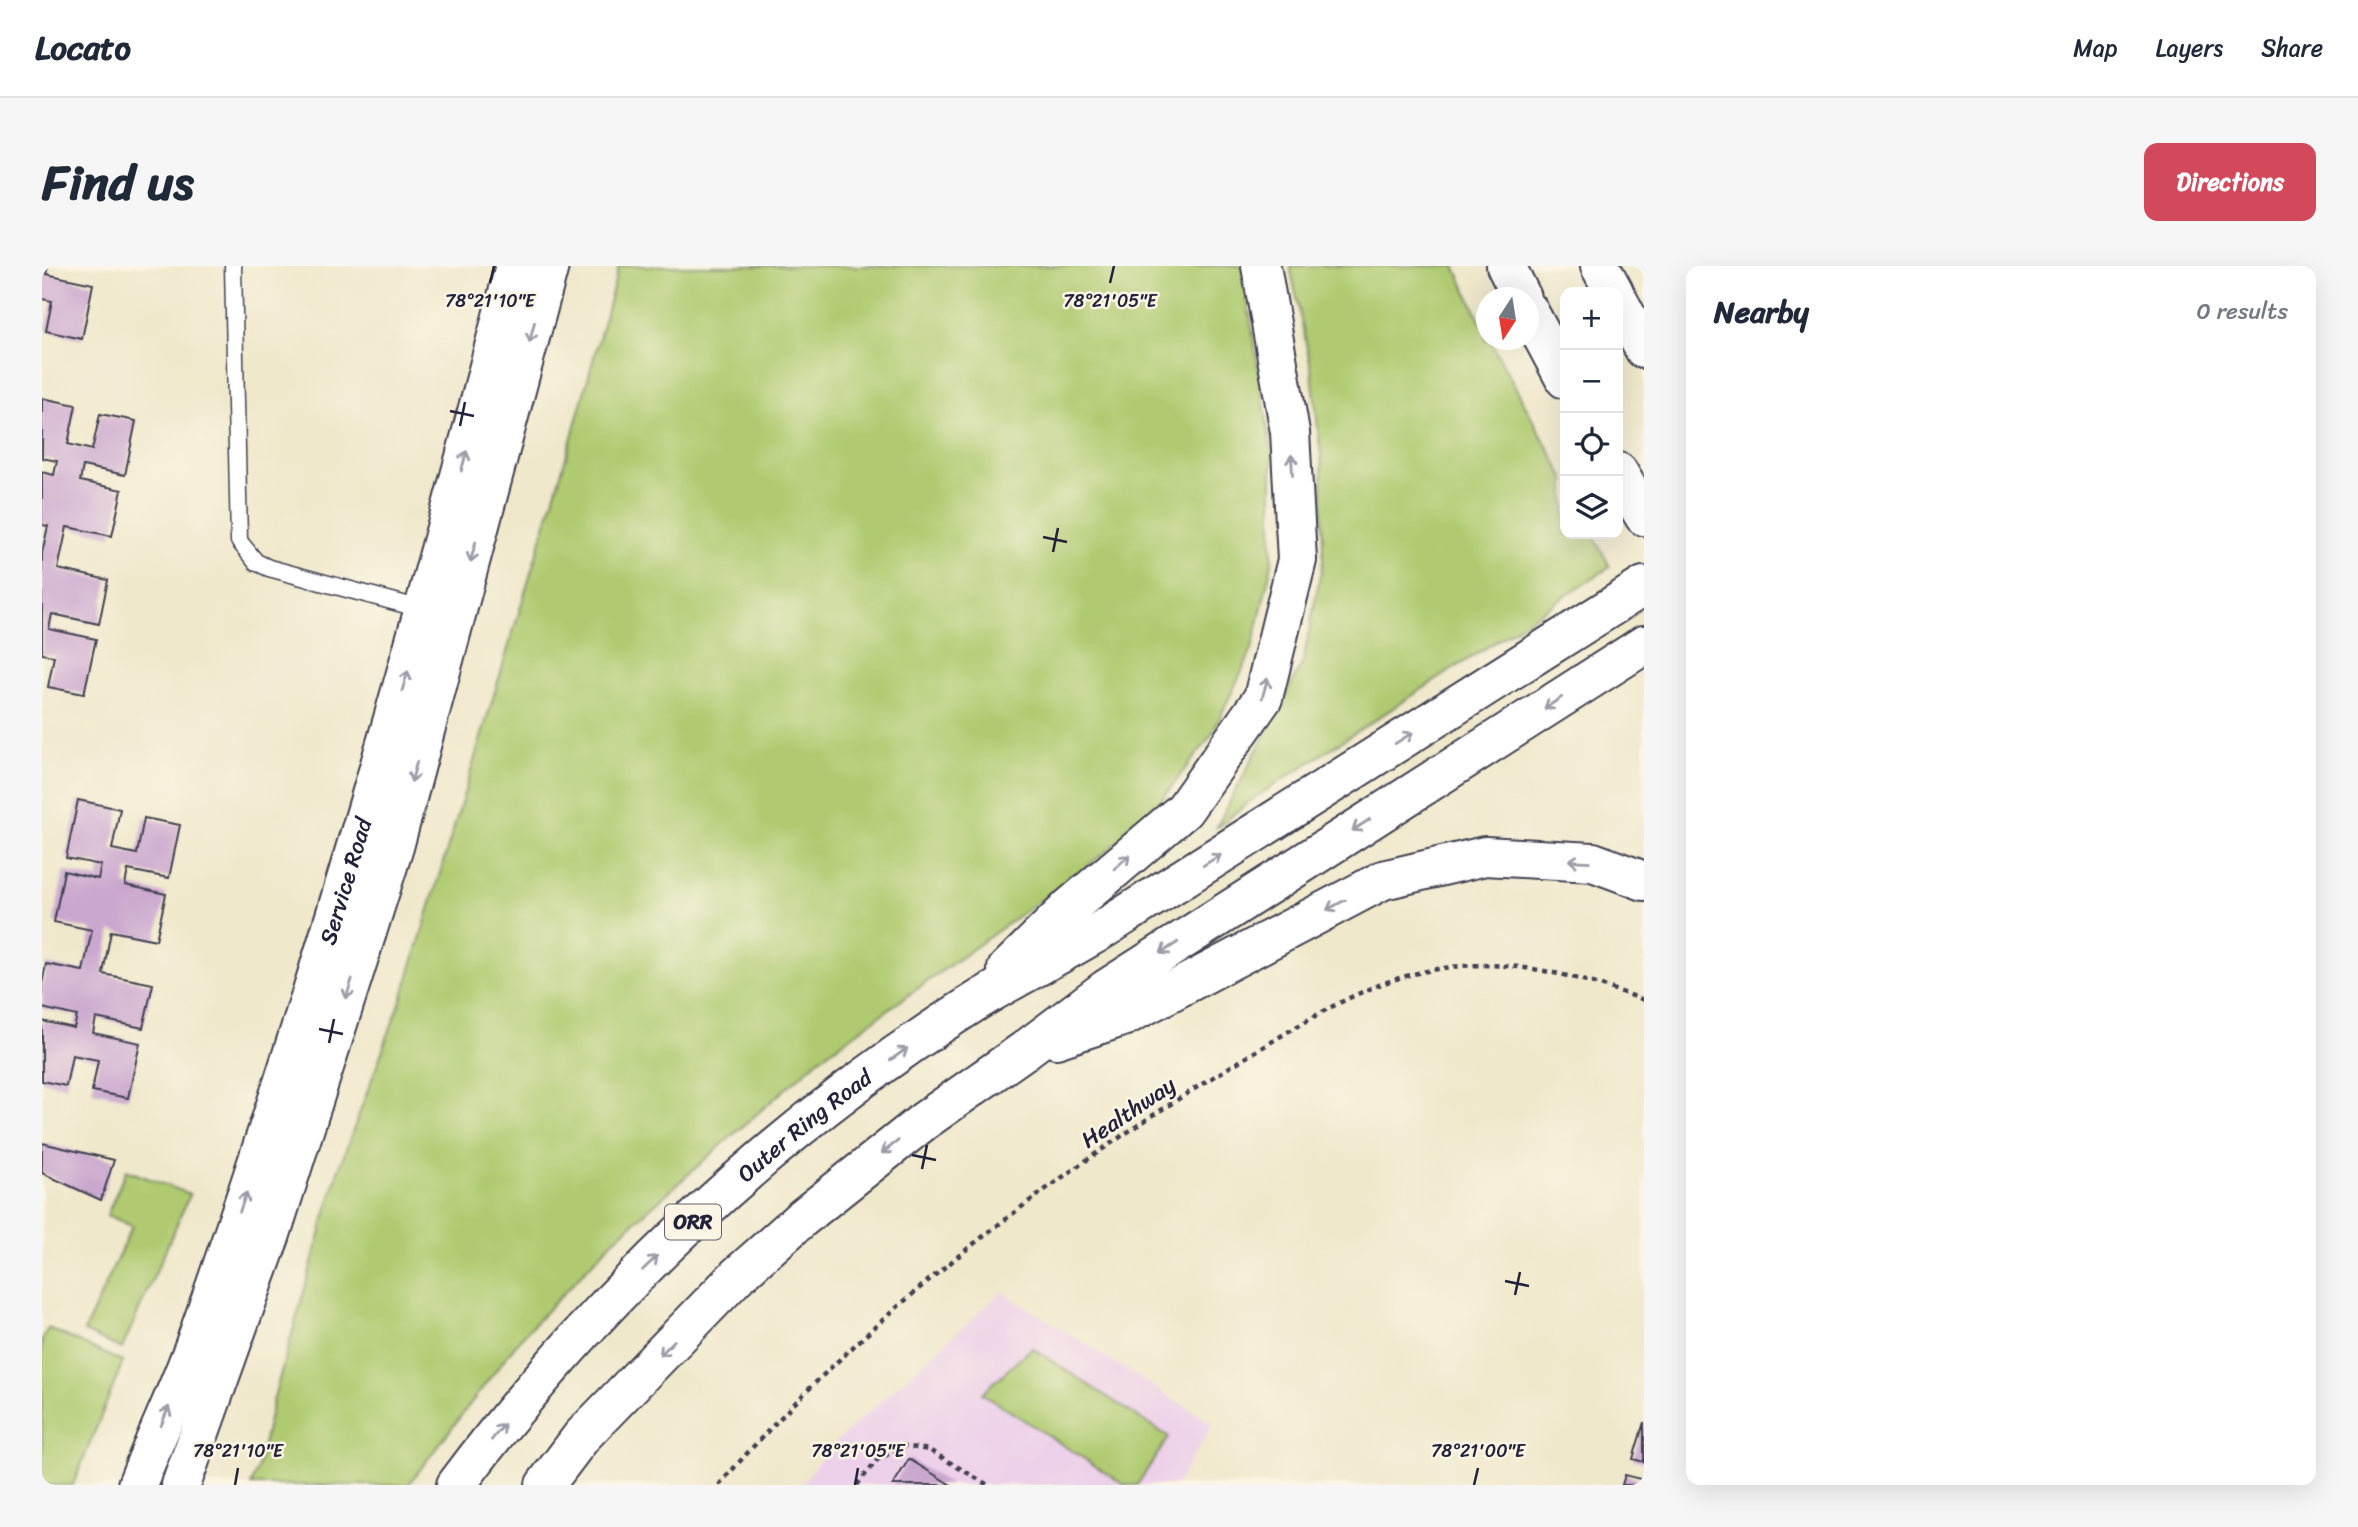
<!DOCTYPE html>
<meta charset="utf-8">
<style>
body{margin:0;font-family:Sriracha,sans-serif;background:#f6f6f7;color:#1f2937}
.controls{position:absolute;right:21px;top:21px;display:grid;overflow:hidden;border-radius:14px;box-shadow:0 7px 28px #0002}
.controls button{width:63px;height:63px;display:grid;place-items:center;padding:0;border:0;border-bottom:2px solid #e0e1e3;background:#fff;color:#1f2937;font:35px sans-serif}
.compass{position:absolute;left:1434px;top:21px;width:63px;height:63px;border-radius:50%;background:#fff;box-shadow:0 7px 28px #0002;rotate:192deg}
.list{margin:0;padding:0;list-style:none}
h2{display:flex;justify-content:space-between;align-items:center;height:91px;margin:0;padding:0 28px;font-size:30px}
h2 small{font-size:23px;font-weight:400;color:#747a83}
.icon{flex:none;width:38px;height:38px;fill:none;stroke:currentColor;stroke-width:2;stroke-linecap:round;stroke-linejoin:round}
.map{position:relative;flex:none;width:1602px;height:1219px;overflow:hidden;border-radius:14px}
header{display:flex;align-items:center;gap:42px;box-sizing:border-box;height:98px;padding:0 35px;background:#fff;border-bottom:2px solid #e0e1e3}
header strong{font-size:33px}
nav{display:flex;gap:38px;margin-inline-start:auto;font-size:24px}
.intro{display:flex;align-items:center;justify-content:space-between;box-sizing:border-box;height:168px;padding:0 42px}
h1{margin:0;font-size:49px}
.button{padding:18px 32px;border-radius:14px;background:#d1495b;color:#fff;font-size:24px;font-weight:700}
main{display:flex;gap:42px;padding:0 42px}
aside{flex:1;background:#fff;border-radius:14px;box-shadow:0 7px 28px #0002}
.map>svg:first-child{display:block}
.built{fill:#edd0e9}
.green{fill:#afca70;stroke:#687656;stroke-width:2}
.building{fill:#caa7cf}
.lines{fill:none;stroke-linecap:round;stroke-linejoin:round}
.lane-casing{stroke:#414051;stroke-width:19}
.secondary-casing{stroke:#414051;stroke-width:42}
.highway-casing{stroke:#414051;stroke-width:42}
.path{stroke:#414051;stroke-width:4.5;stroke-dasharray:5 5;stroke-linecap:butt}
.lane{stroke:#fff;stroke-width:16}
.secondary{stroke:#fff;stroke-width:38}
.highway{stroke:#fff;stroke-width:38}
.oneway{stroke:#9c9ca7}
.ticks{fill:none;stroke:#22223b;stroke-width:2.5}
.labels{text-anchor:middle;stroke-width:5;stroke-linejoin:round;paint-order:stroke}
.shield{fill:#fcf5e5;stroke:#63616e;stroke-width:2}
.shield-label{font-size:21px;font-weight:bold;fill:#22223b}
.street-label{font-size:23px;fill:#22223b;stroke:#fcf5e5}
.ticks-label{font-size:18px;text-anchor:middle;fill:#22223b;stroke:#fcf5e5;stroke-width:5;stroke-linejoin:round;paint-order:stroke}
</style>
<header>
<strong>Locato</strong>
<nav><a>Map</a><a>Layers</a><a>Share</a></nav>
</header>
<div class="intro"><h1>Find us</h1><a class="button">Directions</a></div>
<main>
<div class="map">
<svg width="1602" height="1219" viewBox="0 0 1602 1219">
<rect width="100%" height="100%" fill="#fcf5e5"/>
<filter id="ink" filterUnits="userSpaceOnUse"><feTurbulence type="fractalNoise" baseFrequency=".0143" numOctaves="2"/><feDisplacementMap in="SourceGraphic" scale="14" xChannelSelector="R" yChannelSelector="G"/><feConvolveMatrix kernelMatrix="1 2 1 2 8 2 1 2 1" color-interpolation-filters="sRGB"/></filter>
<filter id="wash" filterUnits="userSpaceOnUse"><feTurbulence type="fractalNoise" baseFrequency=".00686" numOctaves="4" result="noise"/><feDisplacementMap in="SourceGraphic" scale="28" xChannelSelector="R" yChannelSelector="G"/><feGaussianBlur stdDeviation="1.57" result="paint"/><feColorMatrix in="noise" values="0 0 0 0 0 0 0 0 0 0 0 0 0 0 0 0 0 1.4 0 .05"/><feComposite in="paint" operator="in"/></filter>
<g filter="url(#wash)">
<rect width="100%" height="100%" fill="#efe8cb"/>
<polygon class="built" points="960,1026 1171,1158 1134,1219 759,1219 787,1182"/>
<g class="green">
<polygon points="577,0 1200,0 1230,187 1230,297 1210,384 1169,470 1105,552 1046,600 776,794 571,975 478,1073 366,1219 209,1219 216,1201 231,1135 296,905 362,726 528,178"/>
<polygon points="1248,0 1413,0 1444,67 1444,74 1448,74 1523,213 1523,268 1551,268 1568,301 1211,533 1174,562 1261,396 1281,295 1280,200 1270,106"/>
<polygon points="84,904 148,928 80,1083 42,1066 90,960 65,949"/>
<polygon points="6,1062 81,1096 31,1219 0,1219 0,1074"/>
<polygon points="990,1082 1127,1171 1095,1219 1083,1219 940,1127"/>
</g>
<g id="blocks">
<g class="building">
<polygon points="0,0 6,0 4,8 51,18 40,73 4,65 10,35 0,33"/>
<polygon points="0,132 34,139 26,178 50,184 58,148 94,155 83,209 41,200 38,215 80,224 70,270 25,261 16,303 66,314 57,358 10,348 7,363 54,373 42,428 6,421 12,390 0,388 0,287 6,260 0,259 0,206 12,209 15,195 0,192"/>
<polygon points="36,534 78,543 70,583 95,588 102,552 138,559 127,612 86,604 83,619 124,628 114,674 69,665 61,708 111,718 101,762 54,752 51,767 98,777 86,832 50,825 56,794 30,789 24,820 0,815 0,755 32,762 35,750 0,742 0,718 4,698 41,705 50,664 12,656 22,605 56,613 59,599 24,592"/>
<polygon points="0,877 72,894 59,934 0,907"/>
<polygon points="1602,1156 1602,1196 1591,1193"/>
<polygon points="867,1193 909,1219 851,1219"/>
<polygon points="1583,1209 1602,1214 1602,1219 1580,1219"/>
</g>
</g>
</g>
<g filter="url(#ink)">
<use href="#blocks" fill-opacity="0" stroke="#414051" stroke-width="2"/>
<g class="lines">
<g class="lane-casing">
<polyline id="lane" points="191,0 197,275 214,296 227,302 383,344"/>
</g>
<g class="secondary-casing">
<g id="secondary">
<path id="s1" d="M95 1219C115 1167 140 1117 158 1064 281 715 381 359 473 0"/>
<polyline points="139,1219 229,968 352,581 507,0"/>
</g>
</g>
<g class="highway-casing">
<g id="highway">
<polyline points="1464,0 1480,32"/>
<polyline points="1558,0 1572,26"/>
<polyline points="1576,34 1602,83"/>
<polyline points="1486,44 1523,113"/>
<polyline points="1576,206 1602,250"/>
<polyline points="965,703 1028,641 1142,544 1221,432 1255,294 1248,166 1219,0"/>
<polyline points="1014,773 1083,750 1341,614 1443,590 1551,596 1602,615"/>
<path id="s2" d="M414 1219C553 1033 733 862 930 738 968 714 1009 694 1048 671 1067 660 1086 647 1105 635 1271 530 1437 425 1602 320"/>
<polyline points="503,1219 540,1170 695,1010 759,953 882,855 983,784 1064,723 1602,379"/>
</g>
</g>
<g class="path">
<path d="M677 1219C824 1049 1008 909 1201 793 1258 759 1318 718 1385 705 1462 689 1530 708 1602 734"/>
<polyline points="815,1219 835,1194 862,1180 887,1184 946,1219"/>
</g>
<use href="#lane" class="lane"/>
<use href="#secondary" class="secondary"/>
<use href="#highway" class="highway"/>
</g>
<defs><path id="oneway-shaft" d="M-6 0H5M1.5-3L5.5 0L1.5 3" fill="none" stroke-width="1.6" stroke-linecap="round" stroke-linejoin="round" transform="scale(1.75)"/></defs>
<g class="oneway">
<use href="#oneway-shaft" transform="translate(490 66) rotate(104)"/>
<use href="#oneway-shaft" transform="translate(422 195) rotate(-75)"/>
<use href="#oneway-shaft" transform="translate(1250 199) rotate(-93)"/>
<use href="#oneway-shaft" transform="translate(431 286) rotate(105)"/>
<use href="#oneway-shaft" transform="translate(363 415) rotate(-73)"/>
<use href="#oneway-shaft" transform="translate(1223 422) rotate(-74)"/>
<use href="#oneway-shaft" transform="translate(1511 437) rotate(147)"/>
<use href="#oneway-shaft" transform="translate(1362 472) rotate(-32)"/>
<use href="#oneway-shaft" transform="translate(372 506) rotate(105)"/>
<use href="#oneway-shaft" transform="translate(1319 559) rotate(147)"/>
<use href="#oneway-shaft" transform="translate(1170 594) rotate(-32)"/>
<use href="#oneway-shaft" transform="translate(1537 595) rotate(-177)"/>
<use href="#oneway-shaft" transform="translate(1080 596) rotate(-41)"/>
<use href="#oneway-shaft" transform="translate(1294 639) rotate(152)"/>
<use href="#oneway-shaft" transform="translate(1127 682) rotate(147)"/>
<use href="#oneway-shaft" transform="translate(307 723) rotate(108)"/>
<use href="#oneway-shaft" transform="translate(857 788) rotate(-35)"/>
<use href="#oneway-shaft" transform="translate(848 881) rotate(142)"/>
<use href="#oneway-shaft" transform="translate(201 936) rotate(-71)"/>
<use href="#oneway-shaft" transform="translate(608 997) rotate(-44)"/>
<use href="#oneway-shaft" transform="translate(625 1082) rotate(134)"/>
<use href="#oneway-shaft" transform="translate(123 1150) rotate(-68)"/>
<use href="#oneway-shaft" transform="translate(456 1166) rotate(-51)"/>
</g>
</g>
<path class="ticks" d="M448 17 452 0M1068 17 1072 0M408 145 432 150M418 160 423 136M1001 271 1025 276M1011 286 1016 262M277 763 301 768M287 777 292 753M870 889 894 894M880 903 885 879M1463 1015 1487 1020M1473 1029 1478 1006M193 1219 196 1202M813 1219 816 1202M1432 1219 1436 1202"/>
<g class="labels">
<rect class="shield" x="623" y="938.5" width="56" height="35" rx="5"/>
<g class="shield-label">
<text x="651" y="963">ORR</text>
</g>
<g class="street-label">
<text dy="8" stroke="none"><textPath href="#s1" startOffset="639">Service Road</textPath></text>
<text transform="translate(1086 846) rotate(-34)" y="8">Healthway</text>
<text dy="8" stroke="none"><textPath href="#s2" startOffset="502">Outer Ring Road</textPath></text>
</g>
</g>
<g class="ticks-label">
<text x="448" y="41">78°21'10"E</text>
<text x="1068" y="41">78°21'05"E</text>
<text x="196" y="1191">78°21'10"E</text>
<text x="816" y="1191">78°21'05"E</text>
<text x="1436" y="1191">78°21'00"E</text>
</g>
</svg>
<div class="controls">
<button>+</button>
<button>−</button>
<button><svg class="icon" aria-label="locate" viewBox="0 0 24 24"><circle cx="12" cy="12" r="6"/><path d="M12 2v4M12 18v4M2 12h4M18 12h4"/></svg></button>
<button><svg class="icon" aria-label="layers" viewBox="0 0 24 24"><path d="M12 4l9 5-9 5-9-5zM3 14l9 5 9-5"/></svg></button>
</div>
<svg class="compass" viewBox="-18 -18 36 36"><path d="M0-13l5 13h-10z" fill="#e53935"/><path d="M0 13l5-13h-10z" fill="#747a83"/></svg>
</div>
<aside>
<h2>Nearby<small>0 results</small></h2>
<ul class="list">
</ul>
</aside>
</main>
